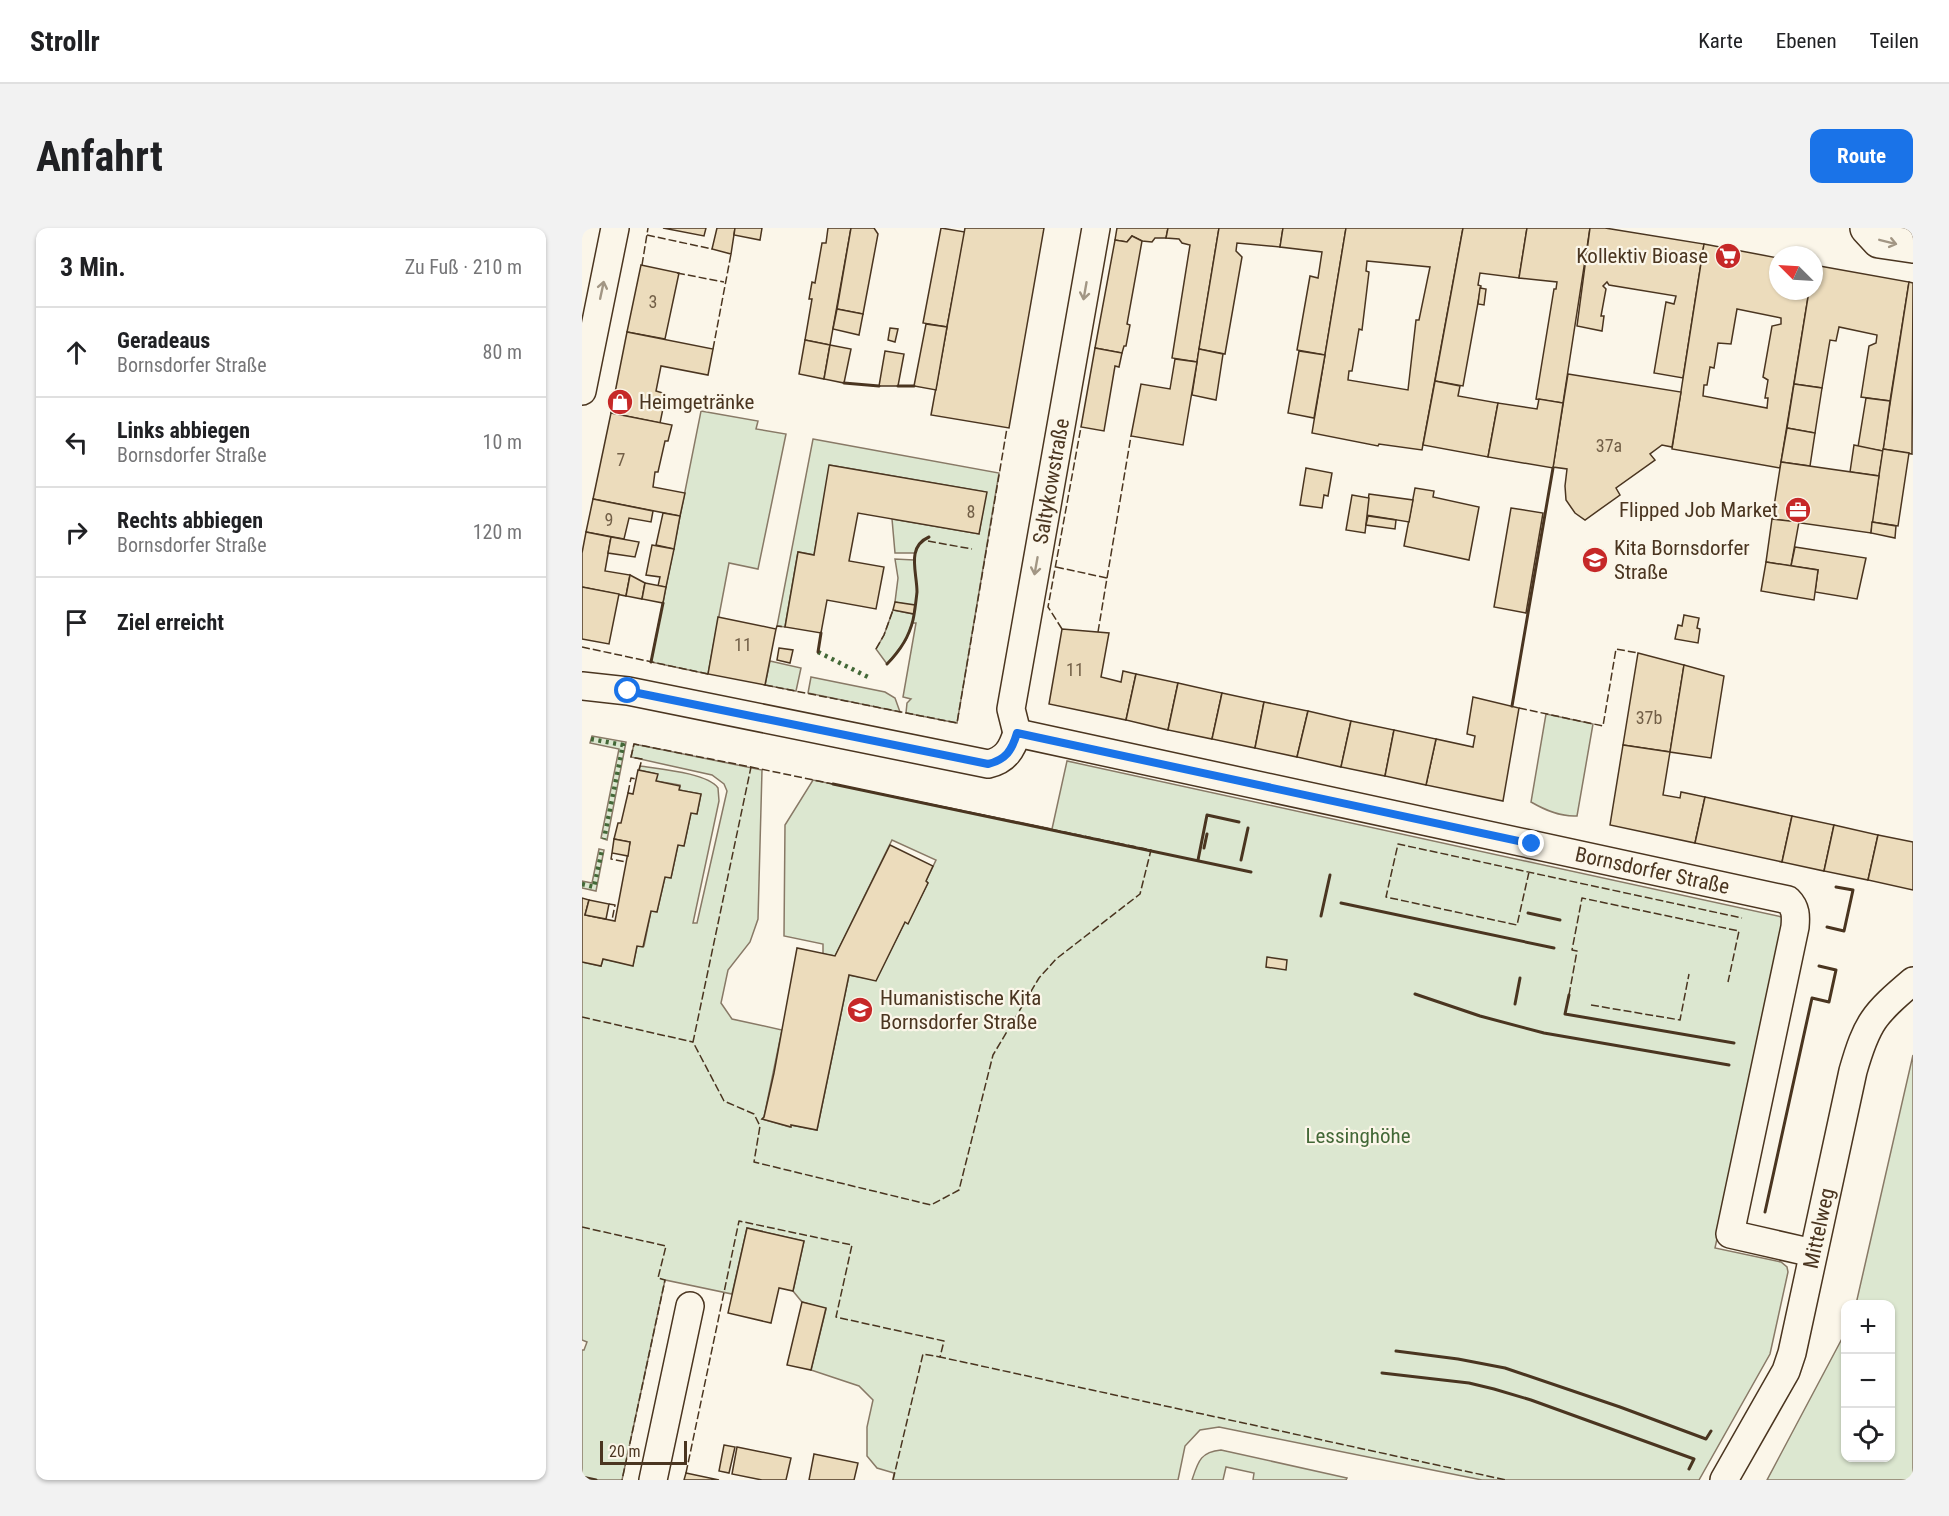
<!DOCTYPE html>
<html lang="de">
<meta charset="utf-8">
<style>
body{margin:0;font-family:"Roboto Condensed",sans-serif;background:#f2f2f2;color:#202124}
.controls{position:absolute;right:18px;bottom:18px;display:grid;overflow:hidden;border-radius:12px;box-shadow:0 2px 4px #0004}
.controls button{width:54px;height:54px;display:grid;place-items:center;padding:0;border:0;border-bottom:2px solid #e0e0e0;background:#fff;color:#202124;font:30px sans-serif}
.compass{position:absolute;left:1187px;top:18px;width:54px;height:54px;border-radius:50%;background:#fff;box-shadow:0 2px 4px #0004;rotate:294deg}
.scale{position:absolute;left:18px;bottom:15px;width:87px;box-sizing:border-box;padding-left:6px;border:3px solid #4a3520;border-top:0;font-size:16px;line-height:21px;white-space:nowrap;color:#4a3520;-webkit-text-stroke:4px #fbf6e9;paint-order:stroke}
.stop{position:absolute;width:18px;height:18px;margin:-14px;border:4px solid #1a73e8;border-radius:50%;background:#fff}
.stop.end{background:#1a73e8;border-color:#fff;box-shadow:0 2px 6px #0008}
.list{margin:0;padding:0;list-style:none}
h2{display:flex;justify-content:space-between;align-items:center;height:78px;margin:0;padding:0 24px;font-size:26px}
h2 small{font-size:20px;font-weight:400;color:#757577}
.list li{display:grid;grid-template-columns:39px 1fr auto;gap:18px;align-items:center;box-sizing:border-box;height:90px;padding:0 24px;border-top:2px solid #e0e0e0}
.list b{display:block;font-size:22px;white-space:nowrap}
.list p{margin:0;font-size:20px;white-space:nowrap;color:#757577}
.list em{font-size:20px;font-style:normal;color:#757577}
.icon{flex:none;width:33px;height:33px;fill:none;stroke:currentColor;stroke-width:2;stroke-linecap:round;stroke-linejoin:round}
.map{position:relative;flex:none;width:1331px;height:1252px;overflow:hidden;border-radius:12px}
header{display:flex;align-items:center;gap:36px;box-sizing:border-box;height:84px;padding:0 30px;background:#fff;border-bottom:2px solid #e0e0e0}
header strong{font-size:28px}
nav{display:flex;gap:33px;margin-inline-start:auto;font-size:21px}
.intro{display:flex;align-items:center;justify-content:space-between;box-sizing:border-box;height:144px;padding:0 36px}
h1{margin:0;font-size:42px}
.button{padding:15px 27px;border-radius:12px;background:#1a73e8;color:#fff;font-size:21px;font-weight:700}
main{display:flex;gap:36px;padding:0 36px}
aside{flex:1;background:#fff;border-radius:12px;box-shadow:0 2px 4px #0004}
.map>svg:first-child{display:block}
.green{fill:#dce7d0;stroke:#887966;stroke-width:1.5}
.building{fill:#ecdcbc;stroke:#4a3520;stroke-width:1.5;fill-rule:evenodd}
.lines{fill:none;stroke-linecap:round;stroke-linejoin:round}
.minor-casing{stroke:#4a3520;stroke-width:30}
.secondary-casing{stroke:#4a3520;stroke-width:36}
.minor{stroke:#fbf6e9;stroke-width:27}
.secondary{stroke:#fbf6e9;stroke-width:33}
.hedge{stroke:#436837;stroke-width:4.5;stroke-dasharray:3 4.5;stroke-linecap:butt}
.fence{stroke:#4a3520;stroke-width:1.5;stroke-dasharray:8 3;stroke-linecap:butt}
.wall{stroke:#4a3520;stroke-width:3}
.oneway{stroke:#a29684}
.route{stroke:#1a73e8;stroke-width:8}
.labels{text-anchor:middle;stroke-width:4.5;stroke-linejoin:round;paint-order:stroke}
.number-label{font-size:18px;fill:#725f47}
.poi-label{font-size:21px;fill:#4a3520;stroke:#fbf6e9;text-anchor:start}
.street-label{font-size:21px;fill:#4a3520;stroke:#fbf6e9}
.park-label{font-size:21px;fill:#436837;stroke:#fbf6e9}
</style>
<header>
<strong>Strollr</strong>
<nav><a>Karte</a><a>Ebenen</a><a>Teilen</a></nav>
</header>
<div class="intro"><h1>Anfahrt</h1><a class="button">Route</a></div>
<main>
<aside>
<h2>3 Min.<small>Zu Fuß · 210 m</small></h2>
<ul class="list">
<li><svg class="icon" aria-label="ahead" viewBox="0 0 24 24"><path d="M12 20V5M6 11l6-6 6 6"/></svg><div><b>Geradeaus</b><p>Bornsdorfer Straße</p></div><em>80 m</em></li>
<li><svg class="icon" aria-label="left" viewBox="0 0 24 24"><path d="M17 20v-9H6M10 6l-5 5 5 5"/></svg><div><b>Links abbiegen</b><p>Bornsdorfer Straße</p></div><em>10 m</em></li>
<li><svg class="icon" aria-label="right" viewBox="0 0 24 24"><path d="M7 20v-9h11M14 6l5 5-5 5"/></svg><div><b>Rechts abbiegen</b><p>Bornsdorfer Straße</p></div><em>120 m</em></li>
<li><svg class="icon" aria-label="arrive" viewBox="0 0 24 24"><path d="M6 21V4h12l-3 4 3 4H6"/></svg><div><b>Ziel erreicht</b></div></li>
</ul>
</aside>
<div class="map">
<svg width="1331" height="1252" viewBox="0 0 1331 1252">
<rect width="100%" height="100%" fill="#fbf6e9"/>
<g class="green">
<polygon points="119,183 176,193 174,201 204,206 176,341 147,335 126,446 69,434"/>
<polygon points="231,211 417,245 375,495 324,485 325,475 329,471 321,469 334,395 330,395 324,412 305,436 294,421 302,407 311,382 332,386 333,378 313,374 316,350 313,331 332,332 333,325 313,325 310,291 397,306 404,264 248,237 232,327 216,324 203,399 195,398"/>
<polygon points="188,433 219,440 214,463 183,457"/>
<polygon points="229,449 303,464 313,470 318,484 226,465"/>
<path d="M964 486 1011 496 995 588C978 589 963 582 949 574Z"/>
<polygon points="10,508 44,514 25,612 19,610 37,521 8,515"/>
<path d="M52 516 180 542 176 691 168 714 146 742 139 775 150 791 200 802 182 889 180 891 208 899 209 897 235 902 267 747 294 752 323 694 326 695 346 655 344 653 354 632 310 612 253 728 241 726V716L202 708 203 597 231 552 470 601 485 533 1200 689V709L1133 1020 1199 1034 1205 1039 1206 1044 1188 1126 1117 1252H900L637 1199 618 1202 603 1218 596 1252H311L312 1245 295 1240 285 1228V1199L291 1172 277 1158 229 1142 244 1081 220 1074 211 1063 222 1013 165 1000 150 1066 83 1052 40 1252H0V1122H2L5 1114 0 1112V734L19 738 21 731 51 737 55 718H62L69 683 75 684 83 649 89 650 96 617 102 618 109 585 115 586 119 566 97 562 98 557 74 553 75 546 57 542 58 538C77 541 126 545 136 560L137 573 111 695H115L145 563 142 556 130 547 49 529Z"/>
<polygon points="17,621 22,622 14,663 0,660 0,653 10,655"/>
<polygon points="1331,827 1331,1252 1185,1252 1263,1105 1264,1230 1308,1230 1308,1076 1274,1076"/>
<path d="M639 1222 765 1250 764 1252H671L672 1245 644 1239 641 1252H610C616 1234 618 1224 639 1222Z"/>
</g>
<g class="building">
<polygon points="81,0 124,0 122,8"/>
<polygon points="135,0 153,0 149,26 130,21"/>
<polygon points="153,0 180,0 178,12 152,7"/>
<polygon points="246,0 269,0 248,117 223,112 230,71 227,71 230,54 233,55 240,15 244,15"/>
<polygon points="269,0 292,0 296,6 281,86 255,81"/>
<polygon points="359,0 383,4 365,99 341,95"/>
<polygon points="383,0 462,0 427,200 349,187"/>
<polygon points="535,0 586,0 584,10 573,10 570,14 560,13 550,8 545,14 533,12"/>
<polygon points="586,0 637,0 615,134 590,130 608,17 600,15 597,11 584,10"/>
<polygon points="637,0 701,0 698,19 655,15 654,23 660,29 643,126 617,121"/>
<polygon points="701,0 764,0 743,127 715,122 728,48 736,50 740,24 698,19"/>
<path d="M764 0H881L840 222 797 216 796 218 730 205ZM785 33 848 39 837 92H834L826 162 766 152 767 143H770L777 101 780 102 787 44 784 43Z"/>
<polygon points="881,0 945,0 937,50 898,45 896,57 899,58 881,158 853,153"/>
<polygon points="945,0 1008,0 981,175 954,171 972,61 974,61 975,54 937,50"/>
<polygon points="1008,0 1023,0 1122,16 1101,150 1072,145 1084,74 1092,76 1094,68 1027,57 1025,54 1021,58 1024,61 1019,88 1022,88 1020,103 995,98"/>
<polygon points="550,8 560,13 545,96 548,97 544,118 542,118 540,125 513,120 533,12 545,14"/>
<path d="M1122 16 1196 30V63H1227L1198 240 1090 221ZM1155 81 1199 90V96L1190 98 1181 149 1186 152 1183 170H1186L1185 180 1121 168 1122 157H1125L1128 139 1132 140 1136 115 1149 116Z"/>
<polygon points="59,37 97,45 83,111 45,104"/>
<polygon points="1232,37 1327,54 1308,173 1279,169 1287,118 1294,115 1295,107 1257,99 1254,113 1248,112 1240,160 1212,156 1227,63 1232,63"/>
<polygon points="1327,54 1331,55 1330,226 1301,221"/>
<polygon points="898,60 904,61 902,77 896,76"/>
<polygon points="255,81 281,86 277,107 251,101"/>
<polygon points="344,96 365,99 354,162 332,158"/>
<polygon points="308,100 316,101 313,114 306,112"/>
<polygon points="45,104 131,121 126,147 79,138 74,163 84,166 78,195 29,185"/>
<polygon points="223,112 248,117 242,151 217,146"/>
<polygon points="248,117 269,121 262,155 242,151"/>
<polygon points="513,120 540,125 537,139 533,138 522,203 499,199"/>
<polygon points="617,121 641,126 634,172 610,167"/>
<polygon points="303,123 322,126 316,158 297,158"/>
<polygon points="717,123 743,127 732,190 706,185"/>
<polygon points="593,131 615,134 601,217 549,208 559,156 588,161"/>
<polygon points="986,146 1099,164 1090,219 1080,217 1068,226 1073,232 1034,260 1038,267 1003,292 993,285 984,272 983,258 985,241 971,239"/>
<polygon points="853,153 878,158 876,168 916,175 906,229 841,217"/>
<polygon points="1212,156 1240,160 1233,205 1205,200"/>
<polygon points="1284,170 1308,173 1301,223 1276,219"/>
<polygon points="957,171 981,175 971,240 906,229 916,175 955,181"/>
<polygon points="29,185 90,197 86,213 83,213 76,244 73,244 71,259 103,265 98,288 11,271"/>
<polygon points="1205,200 1233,205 1228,238 1199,234"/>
<polygon points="1272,217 1301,223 1297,248 1268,244"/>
<polygon points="1301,221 1327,225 1316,298 1290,294"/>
<polygon points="1199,234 1297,248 1289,305 1190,291"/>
<polygon points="247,237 405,264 397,306 276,285 267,333 302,339 294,381 245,372 239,405 203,399 216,324 232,327"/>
<polygon points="724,240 750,245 746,268 742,267 740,280 718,277"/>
<polygon points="833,260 852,263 851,269 897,279 887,332 822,318"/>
<polygon points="787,266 831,272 827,294 784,287"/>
<polygon points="770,267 787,270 783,305 764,302"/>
<polygon points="11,271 71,283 69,294 47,290 42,311 4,304"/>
<polygon points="929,280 961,285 944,385 912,379"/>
<polygon points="81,285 98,288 92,321 74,317"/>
<polygon points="786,288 814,292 813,301 784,297"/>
<polygon points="1190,291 1217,294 1209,338 1184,334"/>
<polygon points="1290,294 1314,298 1313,310 1289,305"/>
<polygon points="4,304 29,309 23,343 48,347 44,368 0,359 0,325"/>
<polygon points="29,309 57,314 53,329 26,325"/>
<polygon points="70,317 92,321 84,359 76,358 78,349 64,347"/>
<polygon points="1213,319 1284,330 1275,371 1233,364 1236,342 1209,338"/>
<polygon points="1184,334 1236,342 1232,372 1179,363"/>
<polygon points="48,347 63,355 60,371 44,368"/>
<polygon points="63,355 84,359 81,375 60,371"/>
<polygon points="0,359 37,366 27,416 0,411"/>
<polygon points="313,374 333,377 332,386 311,382"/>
<polygon points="1102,387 1117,390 1115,400 1118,401 1116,415 1093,411 1096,397 1100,398"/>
<polygon points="136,389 194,401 183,457 126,446"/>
<polygon points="480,401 527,405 519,449 539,454 541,443 554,446 544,492 467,476"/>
<polygon points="197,420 211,422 208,435 195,432"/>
<polygon points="1056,425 1102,437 1088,524 1041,517"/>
<polygon points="1102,437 1142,448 1129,530 1088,524"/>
<polygon points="554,446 596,455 586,502 544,492"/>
<polygon points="596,455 640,465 630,511 586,502"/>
<polygon points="640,465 682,474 673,520 630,511"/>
<polygon points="891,469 937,480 921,573 844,557 854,511 891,519 893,508 885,506"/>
<polygon points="682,474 726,483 715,529 673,520"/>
<polygon points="726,483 769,493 759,539 715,529"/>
<polygon points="769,493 812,502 803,548 759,539"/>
<polygon points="812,502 854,511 844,557 803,548"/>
<polygon points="1041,517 1088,524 1081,567 1098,570 1099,564 1123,569 1113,615 1028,597"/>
<polygon points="56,542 76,546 74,553 98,558 97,562 119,566 115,586 109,585 102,618 96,617 89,650 83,649 75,684 69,683 61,719 55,718 51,738 21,731 19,738 0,734 0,670 7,672 3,687 33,693 48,614 32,611 36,595 39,595 46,565 51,566"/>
<polygon points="1123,569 1210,588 1200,634 1113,615"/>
<polygon points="1210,588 1252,597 1242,643 1200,634"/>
<polygon points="1252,597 1296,607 1286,652 1242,643"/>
<polygon points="1296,607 1331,614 1331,662 1286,652"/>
<polygon points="32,611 48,614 46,628 30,625"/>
<polygon points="308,617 351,638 344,653 346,655 326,696 323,694 294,753 267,747 235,902 209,897 209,899 180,891 182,889 192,845 215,720 253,728"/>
<polygon points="7,672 27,676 24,691 3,687"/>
<polygon points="685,729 705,732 704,742 684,739"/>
<polygon points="165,1000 222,1013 211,1063 197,1060 189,1095 146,1085"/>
<polygon points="220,1074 244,1080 229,1142 205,1137"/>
<polygon points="142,1217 153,1219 147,1245 137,1243"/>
<polygon points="155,1219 209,1230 204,1252 180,1252 150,1246"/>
<polygon points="232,1226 276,1235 272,1252 227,1252"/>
<polygon points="104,1245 137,1252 102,1252"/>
</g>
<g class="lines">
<g class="minor-casing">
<g id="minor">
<polyline points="0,163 33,0"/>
<path d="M0 458 46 463 406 536C424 532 430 521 435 505"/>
<path id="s1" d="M435 505 1206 672C1214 680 1214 688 1213 699L1148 1006 1231 1025"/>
<path id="s2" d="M435 505 429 481 514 0"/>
<polyline points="71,1252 108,1078"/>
<path id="s3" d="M1142 1252 1204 1143 1210 1125 1271 843C1285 794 1292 786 1331 753"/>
</g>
</g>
<g class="secondary-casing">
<polyline id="secondary" points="1285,0 1297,13 1331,18"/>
</g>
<use href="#minor" class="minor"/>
<use href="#secondary" class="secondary"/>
<g class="hedge">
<polyline points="236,424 288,450"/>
<polyline points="9,511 41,517 22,611"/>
<polyline points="0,656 12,659 20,622"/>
</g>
<g class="fence">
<polyline points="65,7 130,21"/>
<polyline points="60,37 66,0"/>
<polyline points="95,45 142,54"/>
<polyline points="131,121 149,26"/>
<polyline points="346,313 390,321"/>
<polyline points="474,339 525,350 516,404"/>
<polyline points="525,350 549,208"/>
<polyline points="194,401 195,398 203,399"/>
<polyline points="480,401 466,379 499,199"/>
<polyline points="0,419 126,446"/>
<polyline points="294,421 302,407 311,382"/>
<polyline points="183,457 375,495 425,200"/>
<polyline points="937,480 1021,498 1034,421 1056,425"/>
<polygon points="169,539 569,622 558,666 474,731 457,750 411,827 377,962 349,977 172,934 178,898 172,886 142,873 111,814"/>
<polyline points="57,542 60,531 49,529 52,516 169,539"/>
<polyline points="46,565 49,550 54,551"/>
<polyline points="30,625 29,631 44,634"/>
<polyline points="947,644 935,697 804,669 816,616 1160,690"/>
<polyline points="27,676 33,677 30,692"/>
<polyline points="987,767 995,723 990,722 1000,670 1157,703 1146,754"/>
<polyline points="1009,777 1098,792 1107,746"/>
<polyline points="0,789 111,814"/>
<polyline points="0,999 84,1018 76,1050 83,1052 40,1252"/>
<polyline points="104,1245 157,993 270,1017 254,1089 362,1113 358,1129 924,1252"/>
<polyline points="311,1252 341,1126 358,1129"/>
</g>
<g class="wall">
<polyline points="262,155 297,158"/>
<polyline points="316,158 332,158"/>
<polyline points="236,424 239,405"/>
<polyline points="69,434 81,375"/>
<path d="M305 436C318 423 327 409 331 392 333 383 334 373 335 364 335 344 324 319 347 309"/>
<polyline points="930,478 971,240"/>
<polyline points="251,556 669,644"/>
<polyline points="622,620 625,606"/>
<polyline points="616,632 625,587 657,594"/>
<polyline points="659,632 666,600"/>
<polyline points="759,675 972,720"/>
<polyline points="946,685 978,692"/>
<polyline points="739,688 748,647"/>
<polyline points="1245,699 1262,703 1271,662 1254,659"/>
<polyline points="833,766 898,788 962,805 1147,837"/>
<polyline points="987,767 983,786 1152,815"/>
<polyline points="933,776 938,750"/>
<polyline points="1183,984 1230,770 1247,774 1254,742 1237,738"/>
<polyline points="814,1123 876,1131 923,1140 1038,1179 1124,1211 1129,1203"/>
<polyline points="800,1145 887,1155 912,1161 949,1172 1112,1231 1107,1241"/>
<polyline points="0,1249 14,1252"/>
</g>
</g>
<defs><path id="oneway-shaft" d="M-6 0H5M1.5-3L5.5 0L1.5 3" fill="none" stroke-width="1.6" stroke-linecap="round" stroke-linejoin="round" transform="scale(1.5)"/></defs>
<g class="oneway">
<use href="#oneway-shaft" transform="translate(1306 14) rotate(14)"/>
<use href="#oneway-shaft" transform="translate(20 62) rotate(-78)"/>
<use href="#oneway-shaft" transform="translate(503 63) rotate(100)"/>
<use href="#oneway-shaft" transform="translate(454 338) rotate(100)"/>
</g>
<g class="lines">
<path class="route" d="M46 463 406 536C424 532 430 522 435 505L950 616"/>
</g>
<defs>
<g id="supermarket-disc" transform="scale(1.35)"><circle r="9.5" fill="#c62828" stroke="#fbf6e9"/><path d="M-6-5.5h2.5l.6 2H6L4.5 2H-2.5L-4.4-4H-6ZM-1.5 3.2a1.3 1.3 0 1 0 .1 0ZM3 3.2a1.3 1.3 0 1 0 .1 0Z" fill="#fff"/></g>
<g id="shop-disc" transform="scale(1.35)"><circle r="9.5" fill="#c62828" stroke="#fbf6e9"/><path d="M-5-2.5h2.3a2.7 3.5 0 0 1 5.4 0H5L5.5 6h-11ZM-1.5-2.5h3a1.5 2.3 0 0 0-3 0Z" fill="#fff"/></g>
<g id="office-disc" transform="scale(1.35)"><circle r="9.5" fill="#c62828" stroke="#fbf6e9"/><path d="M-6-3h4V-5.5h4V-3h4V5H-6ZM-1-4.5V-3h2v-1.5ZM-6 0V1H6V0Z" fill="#fff"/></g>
<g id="school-disc" transform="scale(1.35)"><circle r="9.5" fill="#c62828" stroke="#fbf6e9"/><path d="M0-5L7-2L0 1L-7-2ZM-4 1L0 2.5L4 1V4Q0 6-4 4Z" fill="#fff"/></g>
</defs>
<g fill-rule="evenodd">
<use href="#supermarket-disc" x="1146" y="28"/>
<use href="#shop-disc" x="38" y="174"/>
<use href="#office-disc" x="1216" y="282"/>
<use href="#school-disc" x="1013" y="332"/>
<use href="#school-disc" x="278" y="782"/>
</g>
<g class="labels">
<g class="number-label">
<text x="71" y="80">3</text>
<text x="1027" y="224">37a</text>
<text x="39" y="238">7</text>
<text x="389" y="290">8</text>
<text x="27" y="298">9</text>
<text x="161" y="423">11</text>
<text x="493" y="448">11</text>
<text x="1067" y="496">37b</text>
</g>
<g class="poi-label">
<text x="1126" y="35" text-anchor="end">Kollektiv Bioase</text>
<text x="57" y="181">Heimgetränke</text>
<text x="1196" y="289" text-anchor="end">Flipped Job Market</text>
<text x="1032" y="327">Kita Bornsdorfer<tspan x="1032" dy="24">Straße</tspan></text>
<text x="298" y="777">Humanistische Kita<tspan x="298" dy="24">Bornsdorfer Straße</tspan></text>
</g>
<g class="street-label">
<text dy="7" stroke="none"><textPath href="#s2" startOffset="256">Saltykowstraße</textPath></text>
<text dy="7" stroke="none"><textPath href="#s1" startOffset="650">Bornsdorfer Straße</textPath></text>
<text dy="7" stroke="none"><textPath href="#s3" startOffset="272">Mittelweg</textPath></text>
</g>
<g class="park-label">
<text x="776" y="915">Lessinghöhe</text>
</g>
</g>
</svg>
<div class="controls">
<button>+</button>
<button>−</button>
<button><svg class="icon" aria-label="locate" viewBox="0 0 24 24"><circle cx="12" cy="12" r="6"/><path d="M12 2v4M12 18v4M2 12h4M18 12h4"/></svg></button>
</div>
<svg class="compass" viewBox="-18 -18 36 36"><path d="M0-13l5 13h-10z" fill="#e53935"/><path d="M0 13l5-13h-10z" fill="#757577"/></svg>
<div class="scale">20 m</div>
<div class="stop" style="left:46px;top:463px"></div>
<div class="stop end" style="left:950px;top:616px"></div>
</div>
</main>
